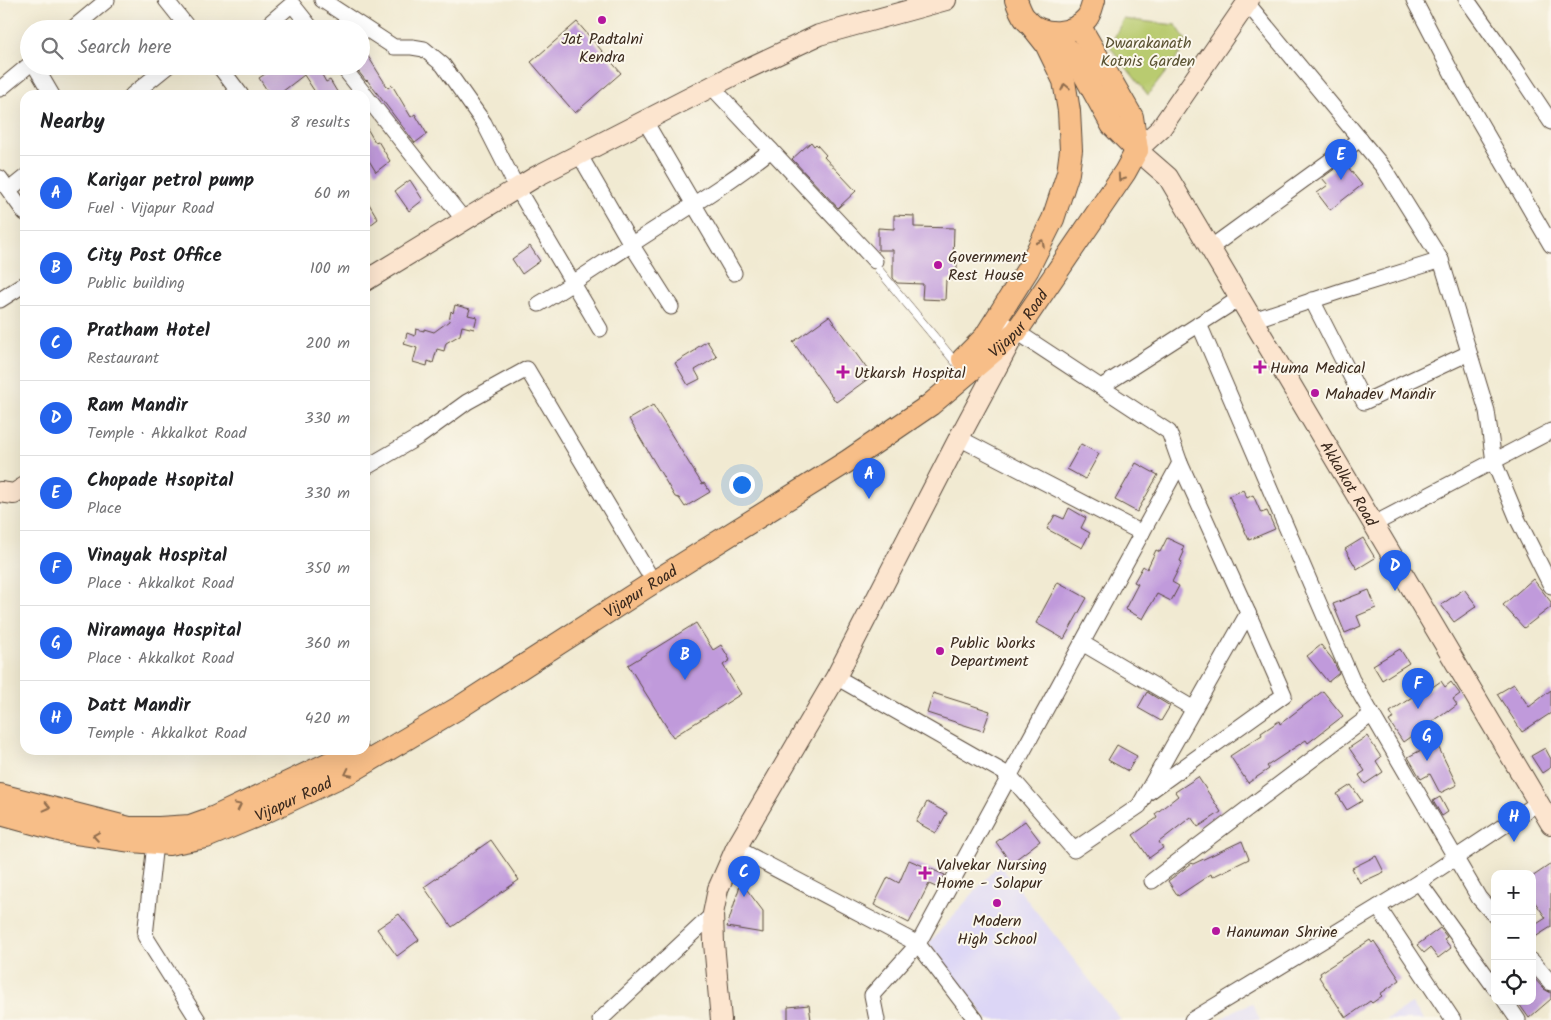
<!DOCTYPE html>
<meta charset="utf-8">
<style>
body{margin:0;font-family:Kalam,sans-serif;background:#f6f6f6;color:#202124}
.controls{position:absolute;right:15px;bottom:15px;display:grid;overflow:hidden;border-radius:10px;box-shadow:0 5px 20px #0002}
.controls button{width:45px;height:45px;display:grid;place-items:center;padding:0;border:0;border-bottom:1px solid #e0e0e0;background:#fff;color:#202124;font:25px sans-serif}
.you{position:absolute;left:741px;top:484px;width:18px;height:18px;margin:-12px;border:4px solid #fff;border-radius:50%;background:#1a73e8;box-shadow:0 0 0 8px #1a73e833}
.badge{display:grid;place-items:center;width:32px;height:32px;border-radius:50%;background:#2563eb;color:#fff;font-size:16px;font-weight:700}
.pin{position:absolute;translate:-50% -41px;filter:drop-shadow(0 1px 2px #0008)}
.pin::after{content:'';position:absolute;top:26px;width:18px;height:15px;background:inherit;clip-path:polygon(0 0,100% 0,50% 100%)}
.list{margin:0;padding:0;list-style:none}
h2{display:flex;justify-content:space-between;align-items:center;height:65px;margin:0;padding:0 20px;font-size:21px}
h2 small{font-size:16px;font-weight:400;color:#757577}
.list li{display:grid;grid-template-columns:32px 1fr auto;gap:15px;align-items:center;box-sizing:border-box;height:75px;padding:0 20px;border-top:1px solid #e0e0e0}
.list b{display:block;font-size:19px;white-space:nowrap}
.list p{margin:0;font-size:16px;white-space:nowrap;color:#757577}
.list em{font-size:16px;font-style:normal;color:#757577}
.icon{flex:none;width:28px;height:28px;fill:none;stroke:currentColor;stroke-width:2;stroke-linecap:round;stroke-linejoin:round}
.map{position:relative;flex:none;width:1551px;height:1020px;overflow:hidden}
.search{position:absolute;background:#fff;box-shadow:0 5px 20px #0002;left:20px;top:20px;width:350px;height:55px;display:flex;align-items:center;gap:12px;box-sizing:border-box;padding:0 18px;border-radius:28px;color:#757577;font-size:19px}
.panel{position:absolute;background:#fff;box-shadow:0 5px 20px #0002;left:20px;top:90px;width:350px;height:665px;border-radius:15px}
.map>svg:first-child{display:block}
.built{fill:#dcd6f6}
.green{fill:#b9cb6f;stroke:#7a7a46}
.building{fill:#c09adb}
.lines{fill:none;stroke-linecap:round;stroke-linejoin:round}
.lane-casing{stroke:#564739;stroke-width:9}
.street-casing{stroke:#564739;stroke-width:17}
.secondary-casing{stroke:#564739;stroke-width:22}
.primary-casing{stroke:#564739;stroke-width:24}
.lane{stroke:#fff;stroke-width:8}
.street{stroke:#fff;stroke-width:15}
.secondary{stroke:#fce5cf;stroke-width:20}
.primary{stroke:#f7be88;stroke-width:22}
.oneway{stroke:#906d4e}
.poi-dot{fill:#b5179e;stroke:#fbf7ec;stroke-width:2}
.labels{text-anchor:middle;stroke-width:4;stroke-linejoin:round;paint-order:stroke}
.poi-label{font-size:16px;fill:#3b2a1e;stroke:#fbf7ec;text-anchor:start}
.park-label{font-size:16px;fill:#5a5232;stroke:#fbf7ec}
.street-label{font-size:16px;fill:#3b2a1e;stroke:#fbf7ec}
</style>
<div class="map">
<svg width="1551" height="1020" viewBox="0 0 1551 1020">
<rect width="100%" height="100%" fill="#fbf7ec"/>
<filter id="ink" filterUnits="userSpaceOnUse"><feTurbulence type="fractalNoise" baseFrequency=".02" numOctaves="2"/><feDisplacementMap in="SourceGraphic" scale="10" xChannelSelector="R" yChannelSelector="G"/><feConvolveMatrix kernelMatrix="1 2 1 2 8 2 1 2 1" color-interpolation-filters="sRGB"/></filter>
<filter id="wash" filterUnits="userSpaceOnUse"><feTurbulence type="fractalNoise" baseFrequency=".0096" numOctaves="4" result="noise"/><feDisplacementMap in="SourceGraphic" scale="20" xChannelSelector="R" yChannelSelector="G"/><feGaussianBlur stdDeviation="1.12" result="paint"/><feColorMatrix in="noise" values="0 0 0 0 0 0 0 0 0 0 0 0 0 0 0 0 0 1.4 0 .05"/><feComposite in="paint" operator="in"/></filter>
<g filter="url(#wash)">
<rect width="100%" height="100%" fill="#f1ead2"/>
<g class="built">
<polygon points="999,864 1121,1020 988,1020 929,943"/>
<polygon points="1252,1003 1260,1020 1220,1020 1237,1009"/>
<polygon points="1412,1004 1424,1020 1385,1020"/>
</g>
<polygon class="green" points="1123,19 1176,25 1188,43 1148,95 1110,47"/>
<g id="blocks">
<g class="building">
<polygon points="577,22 621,73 575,113 531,62"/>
<polygon points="361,45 388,88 392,85 411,117 415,114 427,134 415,143 367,80 366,81 354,66 361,66"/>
<polygon points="277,66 317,66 326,82 330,80 339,95 317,95 304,75 278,95 270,95 259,78"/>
<polygon points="365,125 375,142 378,141 390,161 376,172 365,154"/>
<polygon points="811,142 814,146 816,144 826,155 824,157 856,191 838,208 792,159"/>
<polygon points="1344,162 1362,185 1330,210 1317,193 1328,185 1322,178"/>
<polygon points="410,180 423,200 409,211 395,191"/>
<polygon points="365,197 378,219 365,229"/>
<polygon points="894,215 914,216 914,227 954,228 953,260 957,260 957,280 946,280 945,300 922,299 923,284 897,283 893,278 893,250 878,250 878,228 894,229"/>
<polygon points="530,246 540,261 522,274 512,259"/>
<polygon points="455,305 470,309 468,315 477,317 474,329 462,326 460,335 446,343 444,351 437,349 433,363 428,361 427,366 413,362 417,348 404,344 407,333 415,336 416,329 424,331 424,329 434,332 449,321 451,311 453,313"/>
<polygon points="829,316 872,376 836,402 793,342"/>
<polygon points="707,341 717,357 695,370 700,379 688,385 675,363 696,350 695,349"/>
<polygon points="653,405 702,484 704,483 710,492 685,507 679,498 675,497 629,419"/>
<polygon points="1081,444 1099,454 1085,479 1067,469"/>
<polygon points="1136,463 1158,475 1137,512 1115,500"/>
<polygon points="1243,490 1247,498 1253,495 1261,513 1267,511 1275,529 1249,540 1229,496"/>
<polygon points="1069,508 1086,518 1081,528 1090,533 1082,548 1047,529 1055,515 1064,519"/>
<polygon points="1167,538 1184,546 1182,551 1184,552 1180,561 1182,562 1172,582 1179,586 1171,601 1157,594 1143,619 1125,609 1138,584 1134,582 1143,566 1147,569 1156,550 1160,552"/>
<polygon points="1363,538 1375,558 1357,569 1345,549"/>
<polygon points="1533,579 1551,602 1551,607 1524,628 1503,605"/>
<polygon points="1058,582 1087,598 1064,639 1036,623"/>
<polygon points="1464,589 1477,606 1454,622 1441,605"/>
<polygon points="1369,590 1376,608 1357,616 1361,626 1345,633 1333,604"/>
<polygon points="696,623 713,650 721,645 730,660 723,665 741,694 673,737 628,665"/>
<polygon points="1321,645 1333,660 1339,673 1328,682 1307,656"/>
<polygon points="1400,649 1409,663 1382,680 1373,665"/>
<polygon points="1441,681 1445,687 1451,682 1460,694 1453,699 1457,705 1449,711 1448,710 1403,742 1389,721 1394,718 1390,712 1418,693 1420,696"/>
<polygon points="1514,684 1529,707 1551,690 1551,713 1522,732 1497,694"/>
<polygon points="1323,691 1343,716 1308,743 1306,740 1267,766 1269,769 1248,783 1230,756 1262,735 1261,733 1279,721 1280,724"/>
<polygon points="1147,692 1170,706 1161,721 1138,708"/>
<polygon points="933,693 990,711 983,731 927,713"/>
<polygon points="1367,736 1381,757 1376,761 1383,772 1365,784 1359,775 1365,771 1349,748"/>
<polygon points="1436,742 1457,785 1440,793 1430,774 1421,779 1408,757"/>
<polygon points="1117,745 1137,756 1128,771 1108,760"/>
<polygon points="1545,748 1551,759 1551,767 1542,773 1531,756"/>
<polygon points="1198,777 1221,812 1198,827 1191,817 1159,842 1163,848 1149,858 1133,835 1157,818 1155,814 1178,796 1175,792"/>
<polygon points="1351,785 1362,801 1347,810 1337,794"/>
<polygon points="1440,797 1448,812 1442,816 1433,801"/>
<polygon points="927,802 947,813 936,833 916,822"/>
<polygon points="1025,821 1040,841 1011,863 996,842"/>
<polygon points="491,840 519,880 452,927 424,887"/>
<polygon points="1242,841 1249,859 1212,877 1211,874 1178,896 1168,881 1192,863 1193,864"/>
<polygon points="1376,856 1384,872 1360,883 1352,868"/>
<polygon points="909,860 945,875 938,888 929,884 909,923 874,905 888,877 899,883"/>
<polygon points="1551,864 1551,927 1532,939 1532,927 1546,918 1532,898 1532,877"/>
<polygon points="741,882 763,911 763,933 727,927"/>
<polygon points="399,914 419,940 397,956 377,929"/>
<polygon points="1440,928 1447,937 1444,939 1451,948 1438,958 1430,948 1424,953 1417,945"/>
<polygon points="1370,940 1372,943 1374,941 1400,980 1380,994 1382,996 1372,1003 1370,1001 1346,1018 1319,977 1321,975 1320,973"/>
<polygon points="1532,976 1544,989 1551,993 1551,999 1529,1018 1517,1001 1532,1001"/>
<polygon points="809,1005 811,1020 788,1020 788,1007"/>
</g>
</g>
</g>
<g filter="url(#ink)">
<use href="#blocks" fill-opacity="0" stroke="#564739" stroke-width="1"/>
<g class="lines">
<g class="lane-casing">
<polyline id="lane" points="879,270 957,364"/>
</g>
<g class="street-casing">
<g id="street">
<polyline points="166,0 189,29"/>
<polyline points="322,0 394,47 412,47 424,49 443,65 484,123 517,188 600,329"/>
<polyline points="1414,0 1458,85 1551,245"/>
<polyline points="1467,0 1513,65 1551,122"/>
<polyline points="1247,3 1383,167 1441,260 1487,411 1494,462 1518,520 1551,586"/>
<polyline points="72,29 107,0"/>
<polyline points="263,29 292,4 312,29"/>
<polyline points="35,66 52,95"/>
<polyline points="219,66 241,95"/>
<polyline points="342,66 365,95"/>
<polyline points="711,86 875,261"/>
<polyline points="0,89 29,65"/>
<polyline points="132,95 168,66"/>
<polyline points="365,95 464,220"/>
<polyline points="645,121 734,273"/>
<polyline points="579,154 631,244 671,307"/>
<polyline points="0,178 25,213"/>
<polyline points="9,190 25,177"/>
<polyline points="1210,248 1360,139"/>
<polyline points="0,300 25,284"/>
<polyline points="1312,300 1364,402 1469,353"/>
<path d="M539 304C571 285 601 264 632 244 679 213 727 185 771 150"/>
<polyline points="1253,320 1344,290 1441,260"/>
<polyline points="1199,324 1352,680 1479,898 1495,916"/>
<polyline points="1101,387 1240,298"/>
<polyline points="959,438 1142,533"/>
<polyline points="365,468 420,436 467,402 527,369 647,571"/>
<polyline points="1374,524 1551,431"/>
<polyline points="1082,643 1194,709"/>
<polyline points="836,677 1010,776 1074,850 1139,806 1248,613 1180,463 1169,432 1008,326"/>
<polyline points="1149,792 1284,695 1248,613"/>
<polyline points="155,843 145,936 198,1020"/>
<polyline points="736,848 918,944 976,1020"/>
<polyline points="1152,881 1372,714"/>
<polyline points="1419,882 1495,988"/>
<polyline points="1378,907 1453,1020"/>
<polyline points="1532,961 1551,983"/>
<polyline points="1505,1001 1518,1020"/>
<polyline points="600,1020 713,914"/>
<polyline points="877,1020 872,995 918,944 1180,463"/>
<polyline points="1192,1020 1419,882 1538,803"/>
</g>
</g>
<g class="secondary-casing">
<g id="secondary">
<path id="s1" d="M1249 0 1161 128 1137 150 1168 177 1551 824"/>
<polyline points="365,281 537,176 738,73 819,35 946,0"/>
<polyline points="0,492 14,494 25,487"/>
<polyline points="721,1020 714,943 713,914 718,889 736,848 836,677 959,438 1013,337"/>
</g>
</g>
<g class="primary-casing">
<g id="primary">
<path d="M1016 0C1019 7 1021 15 1027 21 1044 37 1072 36 1087 18 1091 13 1092 6 1094 0"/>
<polyline points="1048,32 1070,51 1078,63 1112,125 1137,150"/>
<polyline points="963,359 985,337 1028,269 1053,219 1068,173 1071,150 1069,111 1064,81 1046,44 1027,20"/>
<polyline points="0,795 129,828 159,828 190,826 215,817 357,750"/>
<path id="s2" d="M0 814 62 831 132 841 169 844 206 837 261 814 352 771 460 707 646 587 848 461 930 405 1016 332 1125 172 1137 150 1132 117 1079 25"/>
</g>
</g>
<use href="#lane" class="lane"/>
<use href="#street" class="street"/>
<use href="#secondary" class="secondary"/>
<use href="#primary" class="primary"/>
</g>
<defs><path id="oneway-chevron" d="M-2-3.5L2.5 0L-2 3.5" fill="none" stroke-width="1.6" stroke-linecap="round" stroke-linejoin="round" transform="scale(1.25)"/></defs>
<g class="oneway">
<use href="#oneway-chevron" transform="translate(1065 87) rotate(-103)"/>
<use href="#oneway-chevron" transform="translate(1121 178) rotate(125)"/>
<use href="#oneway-chevron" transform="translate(1041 243) rotate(-63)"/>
<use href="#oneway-chevron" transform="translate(348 773) rotate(154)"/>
<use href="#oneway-chevron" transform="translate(238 806) rotate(-26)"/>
<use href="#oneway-chevron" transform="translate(47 807) rotate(14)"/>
<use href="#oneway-chevron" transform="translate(96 836) rotate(-171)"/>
</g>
</g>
<g class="poi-dot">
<circle cx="602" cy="20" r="5"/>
<circle cx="938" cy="265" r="5"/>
<path d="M1257.5 359.5h5v5h5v5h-5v5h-5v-5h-5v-5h5z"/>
<path d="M840.5 364.5h5v5h5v5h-5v5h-5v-5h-5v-5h5z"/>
<circle cx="1315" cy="393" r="5"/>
<circle cx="940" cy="651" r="5"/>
<path d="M922.5 865.5h5v5h5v5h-5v5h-5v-5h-5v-5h5z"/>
<circle cx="997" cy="903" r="5"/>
<circle cx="1216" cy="931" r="5"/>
</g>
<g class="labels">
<g class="poi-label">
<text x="602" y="44" text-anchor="middle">Jat Padtalni<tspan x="602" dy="18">Kendra</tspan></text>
<text x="948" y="262">Government<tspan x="948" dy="18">Rest House</tspan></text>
<text x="1270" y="373">Huma Medical</text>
<text x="854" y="378">Utkarsh Hospital</text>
<text x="1325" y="399">Mahadev Mandir</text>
<text x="950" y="648">Public Works<tspan x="950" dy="18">Department</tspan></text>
<text x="936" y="870">Valvekar Nursing<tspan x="936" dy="18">Home - Solapur</tspan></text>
<text x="997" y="926" text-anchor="middle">Modern<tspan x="997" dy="18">High School</tspan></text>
<text x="1226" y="937">Hanuman Shrine</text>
</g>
<g class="park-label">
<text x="1148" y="48">Dwarakanath<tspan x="1148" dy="18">Kotnis Garden</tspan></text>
</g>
<g class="street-label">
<text dy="6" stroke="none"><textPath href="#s2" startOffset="1175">Vijapur Road</textPath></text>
<text dy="6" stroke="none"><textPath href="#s1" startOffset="585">Akkalkot Road</textPath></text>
<text dy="6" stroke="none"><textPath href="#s2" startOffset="710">Vijapur Road</textPath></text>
<text dy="6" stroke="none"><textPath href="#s2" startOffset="305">Vijapur Road</textPath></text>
</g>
</g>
</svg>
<div class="controls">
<button>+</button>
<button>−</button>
<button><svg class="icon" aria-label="locate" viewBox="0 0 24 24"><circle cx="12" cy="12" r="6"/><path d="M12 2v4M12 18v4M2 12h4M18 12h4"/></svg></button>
</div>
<div class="you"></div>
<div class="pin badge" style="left:869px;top:499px">A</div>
<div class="pin badge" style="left:685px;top:680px">B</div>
<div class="pin badge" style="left:744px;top:897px">C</div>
<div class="pin badge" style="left:1395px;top:591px">D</div>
<div class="pin badge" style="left:1341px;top:180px">E</div>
<div class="pin badge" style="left:1418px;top:709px">F</div>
<div class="pin badge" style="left:1427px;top:761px">G</div>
<div class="pin badge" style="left:1514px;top:842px">H</div>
<div class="search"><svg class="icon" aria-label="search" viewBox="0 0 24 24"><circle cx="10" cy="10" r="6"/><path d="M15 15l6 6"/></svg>Search here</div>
<section class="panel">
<h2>Nearby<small>8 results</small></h2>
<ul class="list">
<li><span class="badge">A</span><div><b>Karigar petrol pump</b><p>Fuel · Vijapur Road</p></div><em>60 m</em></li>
<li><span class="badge">B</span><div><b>City Post Office</b><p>Public building</p></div><em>100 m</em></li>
<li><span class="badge">C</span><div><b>Pratham Hotel</b><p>Restaurant</p></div><em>200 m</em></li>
<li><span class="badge">D</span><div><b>Ram Mandir</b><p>Temple · Akkalkot Road</p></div><em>330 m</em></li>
<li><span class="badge">E</span><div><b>Chopade Hsopital</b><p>Place</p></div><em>330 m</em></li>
<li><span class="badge">F</span><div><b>Vinayak Hospital</b><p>Place · Akkalkot Road</p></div><em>350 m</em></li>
<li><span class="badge">G</span><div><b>Niramaya Hospital</b><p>Place · Akkalkot Road</p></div><em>360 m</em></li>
<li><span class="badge">H</span><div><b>Datt Mandir</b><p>Temple · Akkalkot Road</p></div><em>420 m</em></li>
</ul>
</section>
</div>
